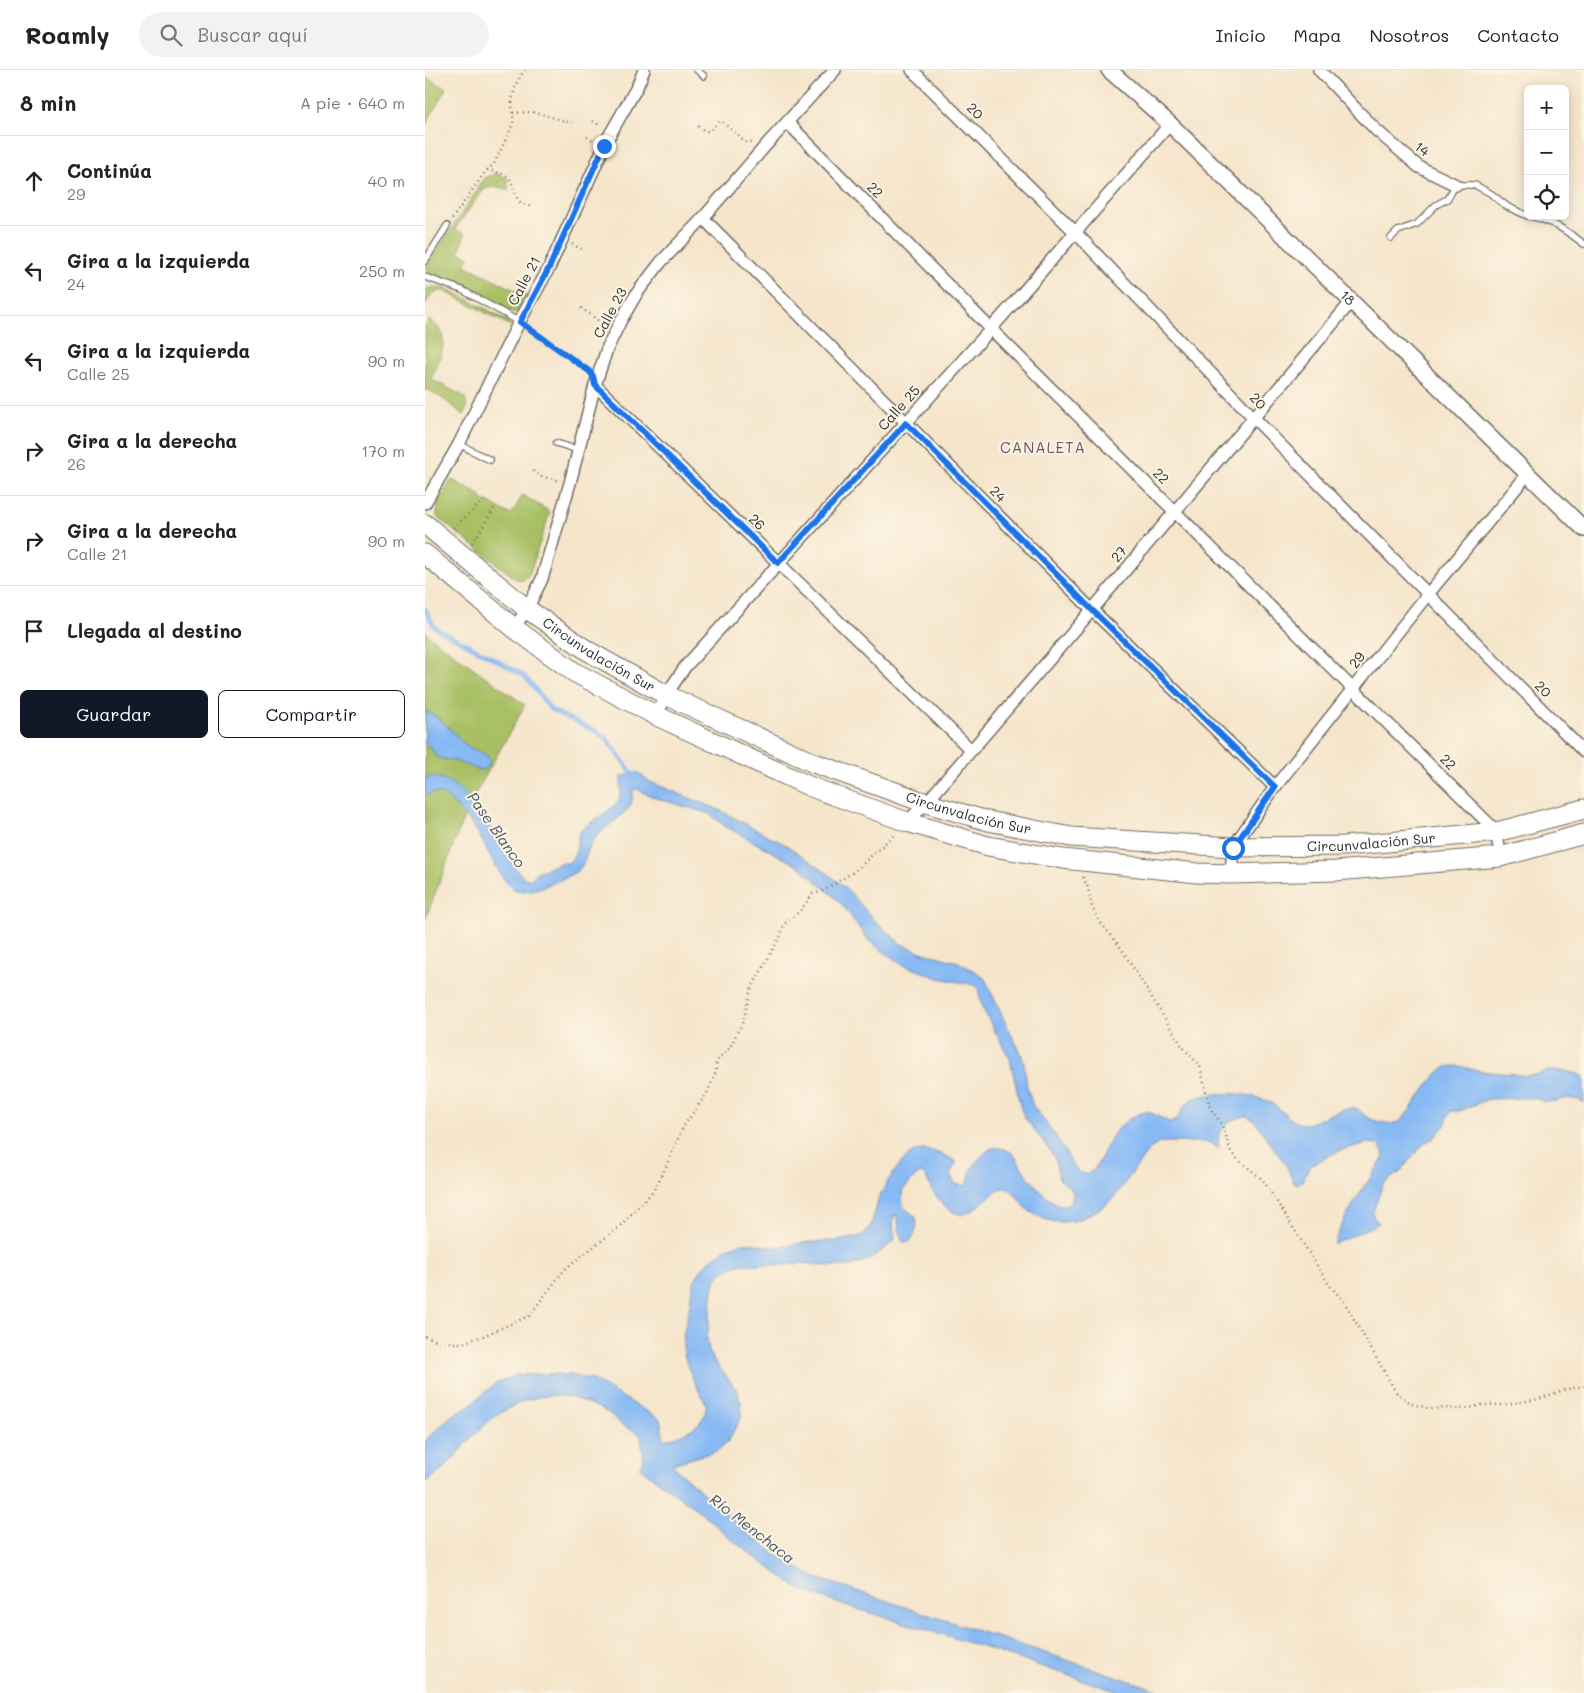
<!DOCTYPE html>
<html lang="es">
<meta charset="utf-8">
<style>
body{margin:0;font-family:Mali,sans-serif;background:#f2f2f2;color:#222}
.controls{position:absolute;right:15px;top:15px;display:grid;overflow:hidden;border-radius:8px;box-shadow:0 2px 12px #0003}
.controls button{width:45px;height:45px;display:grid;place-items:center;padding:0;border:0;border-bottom:1px solid #e0e0e0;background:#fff;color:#222;font:25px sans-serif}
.stop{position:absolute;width:15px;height:15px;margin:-11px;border:4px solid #1a73e8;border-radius:50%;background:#fff}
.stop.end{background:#1a73e8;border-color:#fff;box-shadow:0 1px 5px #0008}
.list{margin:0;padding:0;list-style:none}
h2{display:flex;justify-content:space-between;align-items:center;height:65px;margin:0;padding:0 20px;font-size:21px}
h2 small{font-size:16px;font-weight:400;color:#767676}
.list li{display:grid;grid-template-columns:32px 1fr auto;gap:15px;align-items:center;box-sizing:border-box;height:90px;padding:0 20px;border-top:1px solid #e0e0e0}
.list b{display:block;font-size:19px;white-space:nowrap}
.list p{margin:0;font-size:16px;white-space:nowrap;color:#767676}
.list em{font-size:16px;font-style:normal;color:#767676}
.actions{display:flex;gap:10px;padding:15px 20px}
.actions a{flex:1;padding:11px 0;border:1px solid #111827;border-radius:8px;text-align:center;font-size:18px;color:#111827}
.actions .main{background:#111827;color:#fff}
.icon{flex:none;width:28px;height:28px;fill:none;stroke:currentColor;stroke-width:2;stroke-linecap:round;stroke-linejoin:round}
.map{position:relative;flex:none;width:1159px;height:1623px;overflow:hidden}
header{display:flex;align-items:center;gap:30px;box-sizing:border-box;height:70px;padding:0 25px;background:#fff;border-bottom:1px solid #e0e0e0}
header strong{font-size:24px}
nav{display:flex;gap:28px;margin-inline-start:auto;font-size:18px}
.search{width:350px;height:45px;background:#f2f2f2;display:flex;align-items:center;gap:12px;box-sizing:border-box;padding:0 18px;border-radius:28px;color:#767676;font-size:19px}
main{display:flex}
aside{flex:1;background:#fff}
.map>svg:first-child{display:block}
.green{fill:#a8bf64;stroke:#6a7548}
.water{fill:#87b9f4;stroke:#597290}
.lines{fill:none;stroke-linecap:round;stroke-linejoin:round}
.stream{stroke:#87b9f4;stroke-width:4.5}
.service-casing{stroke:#726c63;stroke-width:8}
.minor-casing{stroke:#726c63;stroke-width:14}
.tertiary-casing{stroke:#726c63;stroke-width:18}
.trunk-casing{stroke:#726c63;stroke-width:21}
.path{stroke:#726c63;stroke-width:2.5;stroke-dasharray:1 4;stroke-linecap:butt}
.service{stroke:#fff;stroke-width:5.5}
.minor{stroke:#fff;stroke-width:11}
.tertiary{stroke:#fff;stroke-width:15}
.trunk{stroke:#fff;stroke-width:19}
.route{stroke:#1a73e8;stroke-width:6}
.labels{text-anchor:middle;stroke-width:4;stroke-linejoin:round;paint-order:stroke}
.street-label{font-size:14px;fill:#2b2b2b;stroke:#fcf5e5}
.neighbourhood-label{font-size:15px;letter-spacing:1px;fill:#6a5466;stroke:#fcf5e5}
.water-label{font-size:15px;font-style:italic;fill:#475667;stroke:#fcf5e5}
</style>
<header>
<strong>Roamly</strong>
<div class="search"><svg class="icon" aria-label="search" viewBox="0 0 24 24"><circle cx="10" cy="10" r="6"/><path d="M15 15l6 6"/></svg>Buscar aquí</div>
<nav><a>Inicio</a><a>Mapa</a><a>Nosotros</a><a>Contacto</a></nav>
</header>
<main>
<aside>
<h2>8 min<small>A pie · 640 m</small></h2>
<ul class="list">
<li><svg class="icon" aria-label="ahead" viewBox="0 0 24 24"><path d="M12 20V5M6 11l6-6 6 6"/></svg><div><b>Continúa</b><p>29</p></div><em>40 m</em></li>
<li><svg class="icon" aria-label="left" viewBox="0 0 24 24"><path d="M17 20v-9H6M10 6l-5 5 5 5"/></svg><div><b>Gira a la izquierda</b><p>24</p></div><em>250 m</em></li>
<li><svg class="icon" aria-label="left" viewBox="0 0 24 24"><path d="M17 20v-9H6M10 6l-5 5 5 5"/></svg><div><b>Gira a la izquierda</b><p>Calle 25</p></div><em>90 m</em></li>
<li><svg class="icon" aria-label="right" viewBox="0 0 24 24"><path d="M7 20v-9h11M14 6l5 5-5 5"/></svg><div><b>Gira a la derecha</b><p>26</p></div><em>170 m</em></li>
<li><svg class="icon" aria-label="right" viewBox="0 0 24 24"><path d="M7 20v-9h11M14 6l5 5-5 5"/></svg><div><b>Gira a la derecha</b><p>Calle 21</p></div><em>90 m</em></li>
<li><svg class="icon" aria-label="arrive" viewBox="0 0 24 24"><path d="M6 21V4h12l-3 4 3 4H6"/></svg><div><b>Llegada al destino</b></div></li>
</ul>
<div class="actions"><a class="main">Guardar</a><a>Compartir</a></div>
</aside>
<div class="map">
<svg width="1159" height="1623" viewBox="0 0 1159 1623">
<rect width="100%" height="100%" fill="#fcf5e5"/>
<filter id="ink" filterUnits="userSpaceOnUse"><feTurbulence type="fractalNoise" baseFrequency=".02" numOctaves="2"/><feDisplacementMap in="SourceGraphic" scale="10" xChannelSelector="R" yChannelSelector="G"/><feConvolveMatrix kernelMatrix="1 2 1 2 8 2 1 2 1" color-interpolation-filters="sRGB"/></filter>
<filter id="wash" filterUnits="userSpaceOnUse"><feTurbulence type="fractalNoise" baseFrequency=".0096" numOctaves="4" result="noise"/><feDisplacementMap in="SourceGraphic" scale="20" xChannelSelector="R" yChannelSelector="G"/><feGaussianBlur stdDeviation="1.12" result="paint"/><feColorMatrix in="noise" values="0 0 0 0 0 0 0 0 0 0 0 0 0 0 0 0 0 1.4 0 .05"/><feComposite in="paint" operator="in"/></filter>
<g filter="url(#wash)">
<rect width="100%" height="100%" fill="#f5e5cb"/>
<g class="green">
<polygon points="0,7 21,18 0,56"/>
<path d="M69 104H75L82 108 84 121C78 116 65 116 58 120L30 159 40 164 34 182 44 187 40 195 102 226 92 243 83 241 27 212 9 207 2 202V196L60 108Z"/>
<polygon points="9,217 23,219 84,251 86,256 19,221 15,221 7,223 0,235 0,219"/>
<path d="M4 250C29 264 15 288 6 309L40 327 42 338 39 345 17 328 2 319 0 321V256Z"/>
<polygon points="27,410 55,425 55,428 86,445 98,425 125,442 104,505 99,510 91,509 12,447 13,431"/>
<polygon points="0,561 8,569 100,635 43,737 0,850"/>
</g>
<g class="water">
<path d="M0 641C18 648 26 662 40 674 46 680 55 681 62 686L64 687V695L58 700H55L27 690 13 688 5 677 0 674Z"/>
<path d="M213 702 225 712 292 739 361 775 402 803 423 820 449 850 476 874 496 882 533 892 553 903 560 909 583 958 596 983 599 992 602 1017 608 1036 630 1065 648 1095 655 1102 660 1104 669 1100C687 1072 687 1051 723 1041L746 1053C757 1049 756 1034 768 1029 791 1020 827 1022 849 1035 858 1041 866 1052 877 1054 887 1056 912 1038 927 1038 934 1038 935 1041 939 1045 946 1051 963 1055 972 1053 981 1051 1004 1008 1018 999 1029 992 1043 999 1054 1001 1065 1002 1077 1003 1088 1004 1094 1005 1101 1006 1107 1005 1112 1005 1117 1002 1122 1001 1133 1000 1150 1001 1159 1007V1033L1155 1030 1141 1028 1132 1031 1121 1032 1112 1029 1103 1028 1064 1029 1034 1041H1026L1022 1048 1021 1054 1008 1069 1000 1072 974 1103 962 1111 957 1116 948 1142V1147L954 1153 909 1174C920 1143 940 1116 958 1089 960 1083 957 1080 953 1074L942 1073 913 1081 885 1096 878 1110 872 1114 869 1113 861 1095 833 1056 829 1050 821 1046C805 1049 789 1060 794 1078L783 1072H739L732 1074 724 1080C712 1095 701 1113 688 1128 683 1134 676 1138 669 1142 649 1154 630 1156 609 1144 598 1139 591 1120 582 1118 570 1115 554 1143 537 1144 526 1145 514 1130 508 1122 504 1116 503 1106 496 1103L492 1105 477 1121 478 1137 491 1147C493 1157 491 1164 484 1172H478C473 1163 475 1155 472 1146L469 1145 468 1155 470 1167 468 1172 446 1189 426 1196H406L377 1193 357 1195 314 1194 294 1205 290 1211 288 1220 282 1269 284 1280 290 1292 312 1320 316 1332 317 1346 303 1371 292 1381 247 1394C257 1405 270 1415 281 1426 314 1455 349 1488 389 1507L742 1623H697L545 1573 406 1531 372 1518 311 1473 277 1443 219 1401 216 1397 218 1386 216 1365C210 1361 202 1358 196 1354 190 1349 186 1343 178 1340 168 1335 149 1327 138 1326 106 1322 74 1340 52 1362 35 1379 21 1401 0 1412V1371L26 1346 45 1335 70 1314 92 1305 130 1304 145 1305 168 1310 235 1349 239 1370C257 1365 283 1356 281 1334 272 1317 259 1295 258 1275 258 1260 263 1247 265 1234 266 1225 267 1215 271 1208 280 1191 300 1176 319 1173 330 1172 342 1178 353 1177 360 1177 368 1174 375 1173 393 1171 419 1172 435 1166 448 1161 448 1145 452 1134 456 1119 480 1080 496 1080 508 1079 521 1086 531 1091V1094L525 1104 530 1114 540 1116C546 1109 543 1104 547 1099 550 1094 560 1081 565 1079 572 1076 581 1079 587 1083 593 1089 595 1096 600 1102 607 1112 625 1134 637 1135 645 1135 647 1130 648 1123L646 1118 634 1109 630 1089 626 1082 600 1048 596 1039 585 989 557 937 553 919 549 915 545 914 514 908 476 894 443 870 422 841 411 828 375 797 300 756 285 744 231 728 209 718 207 731 204 738C194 749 180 757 170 768 161 777 162 794 152 801 139 809 105 825 91 820 78 816 61 776 53 763 48 755 41 747 34 740 25 729 14 717 0 726V709L2 707C40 702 66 763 84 789 90 797 95 808 106 810L113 801C124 800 131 791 143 793 157 781 148 772 156 761 165 750 191 740 195 727 197 720 196 713 196 707Z"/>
</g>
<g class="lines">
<polyline class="stream" points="0,539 9,556 14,560 55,581 98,605 108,616 126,640 168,660 181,668 210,707"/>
</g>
</g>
<g filter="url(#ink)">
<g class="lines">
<g class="service-casing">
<g id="service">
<polyline points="272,0 279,6"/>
<path d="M1104 146C1126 150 1142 161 1159 174"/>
<polyline points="966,168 973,161 992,154 1011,135 1022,129 1031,115 1050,115 1065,123 1083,137 1103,146"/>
<polyline points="0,191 22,156"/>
<polyline points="0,207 37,220 95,252"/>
<polyline points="131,373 153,380"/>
<polyline points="34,374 65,390"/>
</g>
</g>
<g class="minor-casing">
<g id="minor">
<polyline points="487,0 651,163 829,348 1159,682"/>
<polyline points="894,0 951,60 994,97 1031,115"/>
<polyline points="362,52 566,259 1072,762 1075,787"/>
<polyline points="278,148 667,540 850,717"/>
<polyline points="170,315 546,680"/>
<polyline points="0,433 34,374 91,258 124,198 183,68 212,17 219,0"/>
<polyline points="89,558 102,539 117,509 145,413 170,315 182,279 195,252 212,223 236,192 278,148 342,74 410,0"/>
<polyline points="232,646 241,625 260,597 566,259 745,54"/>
<polyline points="482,752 501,733 667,540 926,232"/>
<polyline points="806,804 808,777 850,717 1003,524 1102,405"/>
</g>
</g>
<g class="tertiary-casing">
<g id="tertiary">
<path id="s1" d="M684 0 745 54 1159 459"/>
</g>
</g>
<g class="trunk-casing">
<g id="trunk">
<path id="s2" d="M0 454 102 539 163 581 241 625 389 693 501 733 563 751 646 767 808 777 919 776 1072 762 1159 739"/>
<polyline points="0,484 89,558 149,602 232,646 386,717 482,752 563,776 638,789 772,803 806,804 911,801 1075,787 1159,764"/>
</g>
</g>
<g class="path">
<polyline points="88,43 109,42 147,53"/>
<polyline points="168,51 176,56"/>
<path d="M273 56C286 67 285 57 296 51L321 72H328"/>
<polyline points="162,67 169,71"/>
<path d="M62 100C90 106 83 106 93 130L95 132 106 137"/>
<path d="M27 149 60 102 69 94 88 54C89 47 87 41 87 34 87 23 93 8 100 0"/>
<polyline points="147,174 160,181"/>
<polyline points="156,238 181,256"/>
<polyline points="105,258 163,300"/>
<polyline points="108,401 117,407 133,410"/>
<polyline points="28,458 58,431"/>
<polyline points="47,473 71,436"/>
<polyline points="658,807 663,818 667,837 676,853 696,878 757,976 775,996 785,1038 793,1049 799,1060 806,1082 810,1087 838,1110 905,1216 918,1230 971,1322 987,1334 1006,1339 1019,1338 1032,1339 1045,1338 1055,1335 1078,1335 1114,1329 1142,1319 1159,1316"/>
<polyline points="0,1266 13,1271 27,1273 37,1273 58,1266 104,1246 140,1199 193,1158 217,1133 228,1121 240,1099 258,1057 282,1023 291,1002 291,993 294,988 304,979 313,961 318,952 326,919 356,865 359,854 374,842 388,824 398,821 430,801 470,764"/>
</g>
<use href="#service" class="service"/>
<use href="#minor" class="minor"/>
<use href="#tertiary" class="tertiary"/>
<use href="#trunk" class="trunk"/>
</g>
</g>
<g class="lines" filter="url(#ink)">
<polyline class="route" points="179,76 124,198 95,252 164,301 168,306 170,315 353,493 481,353 667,540 850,717 808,778"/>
</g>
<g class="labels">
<g class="street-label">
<text transform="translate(550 41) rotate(45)" y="5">20</text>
<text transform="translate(997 79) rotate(38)" y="5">14</text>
<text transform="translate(450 120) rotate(45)" y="5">22</text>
<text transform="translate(99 211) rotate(-62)" y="5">Calle 21</text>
<text dy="5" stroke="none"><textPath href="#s1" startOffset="330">18</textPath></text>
<text transform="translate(185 243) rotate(-62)" y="5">Calle 23</text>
<text transform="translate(833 331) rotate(46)" y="5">20</text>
<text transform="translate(474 338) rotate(-48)" y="5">Calle 25</text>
<text transform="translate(736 406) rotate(45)" y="5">22</text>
<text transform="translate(573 424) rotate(45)" y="5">24</text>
<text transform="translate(332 452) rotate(44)" y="5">26</text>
<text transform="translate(694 484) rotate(-50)" y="5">27</text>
<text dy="5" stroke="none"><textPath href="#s2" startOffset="218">Circunvalación Sur</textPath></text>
<text transform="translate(932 590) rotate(-52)" y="5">29</text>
<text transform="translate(1118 619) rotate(45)" y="5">20</text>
<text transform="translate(1023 692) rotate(45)" y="5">22</text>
<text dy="5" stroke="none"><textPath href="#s2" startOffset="622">Circunvalación Sur</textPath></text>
<text dy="5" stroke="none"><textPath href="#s2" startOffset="1028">Circunvalación Sur</textPath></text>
</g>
<g class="neighbourhood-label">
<text x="618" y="383">CANALETA</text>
</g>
<g class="water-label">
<text transform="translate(71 760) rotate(55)" y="5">Pase Blanco</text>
<text transform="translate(327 1459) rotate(38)" y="5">Río Menchaca</text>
</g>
</g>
</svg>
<div class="controls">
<button>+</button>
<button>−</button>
<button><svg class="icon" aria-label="locate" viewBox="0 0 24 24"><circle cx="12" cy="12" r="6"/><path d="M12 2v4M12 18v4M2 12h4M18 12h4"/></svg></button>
</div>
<div class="stop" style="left:808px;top:778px"></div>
<div class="stop end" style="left:179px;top:76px"></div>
</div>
</main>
